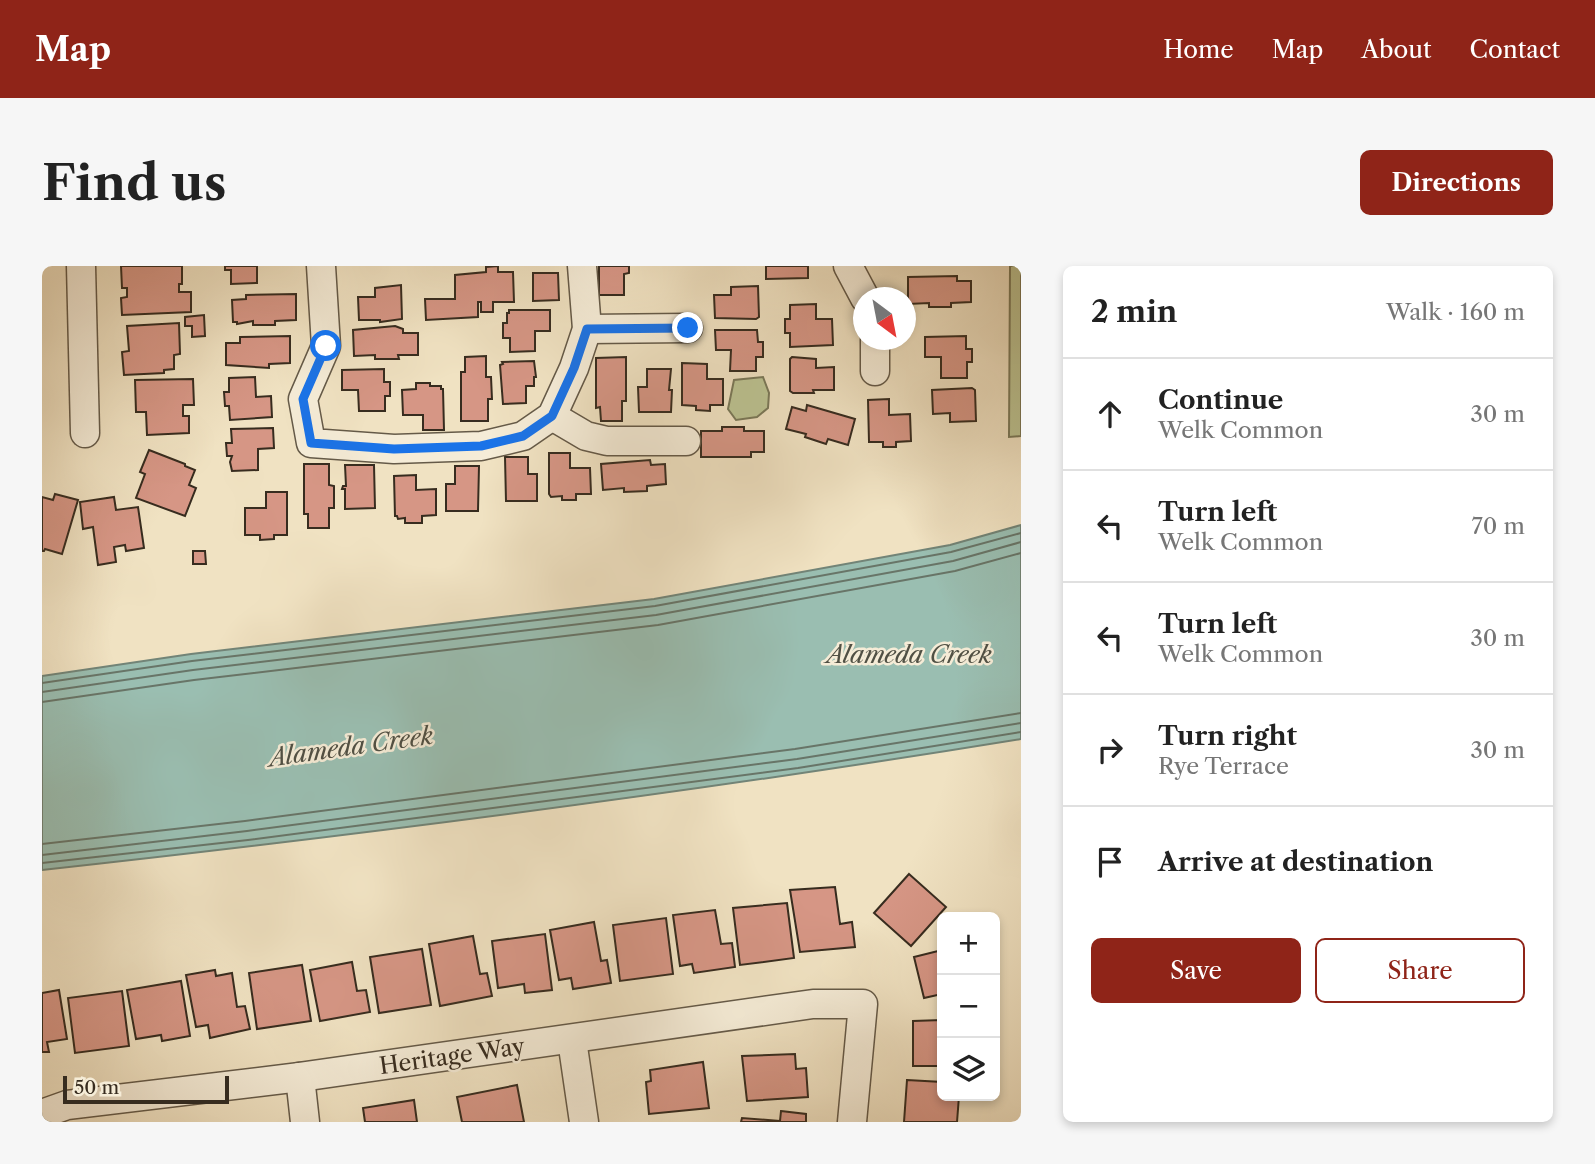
<!DOCTYPE html>
<meta charset="utf-8">
<style>
body{margin:0;font-family:"Libre Caslon Text",serif;background:#f6f6f6;color:#222}
.controls{position:absolute;right:21px;bottom:21px;display:grid;overflow:hidden;border-radius:10px;box-shadow:0 4px 10px #0003}
.controls button{width:63px;height:63px;display:grid;place-items:center;padding:0;border:0;border-bottom:2px solid #e0e0e0;background:#fff;color:#222;font:35px sans-serif}
.compass{position:absolute;left:811px;top:21px;width:63px;height:63px;border-radius:50%;background:#fff;box-shadow:0 4px 10px #0003;rotate:148deg}
.scale{position:absolute;left:21px;bottom:18px;width:166px;box-sizing:border-box;padding-left:7px;border:4px solid #372c1f;border-top:0;font-size:19px;line-height:24px;white-space:nowrap;color:#372c1f;-webkit-text-stroke:5px #f5ecd7;paint-order:stroke}
.stop{position:absolute;width:21px;height:21px;margin:-16px;border:5px solid #1a73e8;border-radius:50%;background:#fff}
.stop.end{background:#1a73e8;border-color:#fff;box-shadow:0 2px 7px #0008}
.list{margin:0;padding:0;list-style:none}
h2{display:flex;justify-content:space-between;align-items:center;height:91px;margin:0;padding:0 28px;font-size:30px}
h2 small{font-size:23px;font-weight:400;color:#767676}
.list li{display:grid;grid-template-columns:46px 1fr auto;gap:21px;align-items:center;box-sizing:border-box;height:112px;padding:0 28px;border-top:2px solid #e0e0e0}
.list b{display:block;font-size:26px;white-space:nowrap}
.list p{margin:0;font-size:23px;white-space:nowrap;color:#767676}
.list em{font-size:23px;font-style:normal;color:#767676}
.actions{display:flex;gap:14px;padding:21px 28px}
.actions a{flex:1;padding:16px 0;border:2px solid #8f2418;border-radius:10px;text-align:center;font-size:24px;color:#8f2418}
.actions .main{background:#8f2418;color:#fff}
.icon{flex:none;width:38px;height:38px;fill:none;stroke:currentColor;stroke-width:2;stroke-linecap:round;stroke-linejoin:round}
.map{position:relative;flex:none;width:979px;height:856px;overflow:hidden;border-radius:10px}
header{display:flex;align-items:center;gap:42px;box-sizing:border-box;height:98px;padding:0 35px;background:#8f2418;color:#fff}
header strong{font-size:33px}
nav{display:flex;gap:38px;margin-inline-start:auto;font-size:24px}
.intro{display:flex;align-items:center;justify-content:space-between;box-sizing:border-box;height:168px;padding:0 42px}
h1{margin:0;font-size:49px}
.button{padding:18px 32px;border-radius:10px;background:#8f2418;color:#fff;font-size:24px;font-weight:700}
main{display:flex;gap:42px;padding:0 42px}
aside{flex:1;background:#fff;border-radius:10px;box-shadow:0 4px 10px #0003}
.map>svg:first-child{display:block}
.green{fill:#bcc392;stroke:#7a7858;stroke-width:2}
.water{fill:#9abeb1;stroke:#728477;stroke-width:2}
.lines{fill:none;stroke-linecap:round;stroke-linejoin:round}
.shore{stroke:#687568;stroke-width:2}
.building{fill:#d69685;stroke:#372c1f;stroke-width:2}
.minor-casing{stroke:#655a48;stroke-width:31}
.minor{stroke:#f5ecd7;stroke-width:28}
.route{stroke:#1a73e8;stroke-width:9}
.labels{text-anchor:middle;stroke-width:5;stroke-linejoin:round;paint-order:stroke}
.street-label{font-size:23px;fill:#372c1f;stroke:#f5ecd7}
.water-label{font-size:24px;font-style:italic;fill:#505044;stroke:#f5ecd7}
</style>
<header>
<strong>Map</strong>
<nav><a>Home</a><a>Map</a><a>About</a><a>Contact</a></nav>
</header>
<div class="intro"><h1>Find us</h1><a class="button">Directions</a></div>
<main>
<div class="map">
<svg width="979" height="856" viewBox="0 0 979 856">
<rect width="100%" height="100%" fill="#f0e2c2"/>
<filter id="stains"><feTurbulence type="fractalNoise" baseFrequency=".00286" numOctaves="4"/><feColorMatrix values="0 0 0 0 .2 0 0 0 0 .09 0 0 0 0 .02 0 0 0 .5 -.17"/></filter>
<radialGradient id="worn" r=".72"><stop offset=".6" stop-color="#630" stop-opacity="0"/><stop offset="1" stop-color="#630" stop-opacity=".3"/></radialGradient>
<g class="green">
<polygon points="968,0 979,0 979,170 967,171"/>
<polygon points="721,111 727,127 726,142 715,151 694,154 686,143 692,114"/>
</g>
<path class="water" d="M979 259V473C654 526 327 568 0 604V410L149 388 612 333 908 279Z"/>
<g class="lines">
<g class="shore">
<polyline points="0,417 150,395 613,340 909,286 979,267"/>
<polyline points="0,426 151,404 614,349 911,295 979,276"/>
<polyline points="0,436 152,414 616,359 913,305 979,287"/>
<polyline points="0,578 203,555 753,483 979,447"/>
<polyline points="0,589 205,565 755,493 979,457"/>
<polyline points="0,597 206,574 756,502 979,466"/>
</g>
</g>
<g class="building">
<polygon points="79,0 140,0 140,18 137,18 137,26 149,26 149,46 80,49 79,32 85,31 85,22 80,22"/>
<polygon points="183,0 215,0 215,17 189,18 189,4 183,4"/>
<polygon points="456,0 456,6 471,6 472,36 451,36 451,46 439,46 439,36 436,36 436,51 384,54 383,33 413,33 413,9 444,6 444,1"/>
<polygon points="557,0 587,0 587,7 582,8 582,29 557,29"/>
<polygon points="724,0 766,0 766,12 724,13"/>
<polygon points="491,7 516,7 517,34 491,35"/>
<polygon points="915,10 915,15 929,15 929,36 909,37 909,41 887,41 887,37 866,38 866,11"/>
<polygon points="359,19 360,53 338,56 338,54 317,54 316,31 333,31 333,22"/>
<polygon points="716,20 717,51 714,53 673,52 672,29 689,29 689,21"/>
<polygon points="254,28 254,54 233,55 233,59 211,59 211,55 195,58 195,56 191,56 190,34 204,33 204,29"/>
<polygon points="774,38 774,53 790,53 791,79 748,81 748,67 743,67 743,53 748,53 748,39"/>
<polygon points="467,44 508,44 508,65 493,65 493,85 468,86 468,72 461,72 461,57 465,57 465,47 467,47"/>
<polygon points="162,49 163,70 150,71 150,60 143,60 143,51"/>
<polygon points="137,57 138,88 132,89 132,103 122,104 122,107 82,109 80,86 87,85 85,60"/>
<polygon points="353,60 361,63 361,67 376,67 376,89 356,89 357,93 333,93 333,89 312,90 311,64"/>
<polygon points="673,64 715,64 716,76 721,76 721,91 714,91 714,105 688,105 689,84 674,84"/>
<polygon points="248,70 248,97 227,98 227,102 184,99 184,77 198,77 198,71"/>
<polygon points="924,70 924,83 930,83 930,96 925,96 925,112 899,112 899,91 883,91 883,71"/>
<polygon points="444,90 444,111 449,111 450,133 446,133 446,155 419,155 419,106 423,106 423,91"/>
<polygon points="584,91 584,135 580,135 580,155 559,155 558,141 554,142 554,92"/>
<polygon points="750,91 774,93 774,102 792,101 792,124 771,124 772,127 751,127 748,125 748,93"/>
<polygon points="492,95 494,111 492,111 492,120 484,120 484,137 461,138 458,99 461,98 460,96"/>
<polygon points="640,97 665,98 665,113 681,113 681,139 668,139 668,145 654,144 654,140 640,139"/>
<polygon points="342,103 342,116 348,116 348,130 343,130 343,145 317,145 316,124 300,124 300,104"/>
<polygon points="605,103 629,103 627,124 630,124 629,146 597,146 596,121 605,121"/>
<polygon points="213,111 214,131 229,130 230,151 188,154 187,140 183,140 182,126 187,126 187,112"/>
<polygon points="151,113 152,139 141,139 141,150 147,150 147,167 105,169 104,146 94,146 93,114"/>
<polygon points="374,117 388,117 388,120 399,120 399,123 401,123 402,164 381,164 381,149 361,149 360,124 374,123"/>
<polygon points="930,122 933,124 934,155 908,156 908,147 891,148 890,124"/>
<polygon points="847,133 847,149 868,148 869,175 854,176 854,181 841,181 841,176 827,176 826,134"/>
<polygon points="765,139 813,153 806,179 786,173 784,178 763,171 764,168 744,163 750,141 764,145"/>
<polygon points="680,161 702,161 702,165 722,165 722,186 709,186 709,191 659,191 659,165 680,165"/>
<polygon points="231,162 232,182 216,183 216,204 190,205 188,196 190,190 185,190 184,177 190,177 189,163"/>
<polygon points="107,184 143,198 143,200 153,204 147,219 154,222 143,250 94,232 103,208 98,206"/>
<polygon points="507,187 528,187 528,202 548,202 549,228 534,228 534,234 520,234 520,230 509,231 507,228"/>
<polygon points="463,191 486,191 486,208 495,208 495,235 464,235"/>
<polygon points="608,194 609,199 623,198 624,218 605,220 605,225 582,226 582,222 561,224 559,198"/>
<polygon points="262,198 287,198 287,219 292,220 292,242 287,242 287,262 266,262 266,248 262,248"/>
<polygon points="303,199 332,199 333,242 303,243 303,223 300,223 301,220 304,220"/>
<polygon points="413,200 437,200 436,245 404,245 404,218 413,218"/>
<polygon points="374,209 374,224 394,223 394,249 380,250 380,257 363,257 363,252 356,253 355,250 353,250 352,210"/>
<polygon points="224,226 245,226 245,269 232,269 232,273 218,274 218,269 203,269 203,242 224,242"/>
<polygon points="13,228 36,234 20,288 3,283 2,285 0,285 0,231 11,234"/>
<polygon points="72,231 74,244 96,241 102,282 84,285 83,279 72,281 74,296 56,299 51,261 41,263 38,236"/>
<polygon points="151,285 163,285 164,298 151,298"/>
<polygon points="867,608 904,641 869,680 832,647"/>
<polygon points="793,621 798,658 810,656 813,681 758,686 748,624"/>
<polygon points="745,637 752,692 698,699 691,642"/>
<polygon points="673,644 679,678 690,677 693,701 652,707 650,698 638,700 631,649"/>
<polygon points="624,652 631,708 578,715 571,659"/>
<polygon points="552,656 559,695 565,694 569,717 531,723 529,712 517,714 508,664"/>
<polygon points="503,668 510,724 483,727 482,718 456,722 450,675"/>
<polygon points="431,670 438,708 445,707 450,730 398,740 387,678"/>
<polygon points="380,683 389,739 337,747 328,691"/>
<polygon points="900,684 900,728 882,732 872,691"/>
<polygon points="310,696 315,725 324,724 328,746 278,755 268,704"/>
<polygon points="260,699 269,755 215,763 207,707"/>
<polygon points="173,704 174,710 190,707 195,741 203,740 208,763 168,772 166,759 154,761 144,709"/>
<polygon points="139,715 148,770 120,775 119,769 94,773 85,724"/>
<polygon points="17,724 25,773 5,776 7,786 0,786 0,727"/>
<polygon points="80,725 87,780 33,787 26,732"/>
<polygon points="900,754 900,800 871,800 871,755"/>
<polygon points="753,788 754,803 764,802 766,831 705,835 700,790"/>
<polygon points="661,796 667,842 607,848 604,816 609,815 608,804"/>
<polygon points="865,814 900,816 900,830 917,830 915,856 862,856"/>
<polygon points="475,819 482,856 420,856 415,831"/>
<polygon points="372,834 375,856 323,856 321,842"/>
<polygon points="739,845 764,848 764,856 699,856 700,852 738,855"/>
</g>
<g class="lines">
<g class="minor-casing">
<g id="minor">
<polyline points="39,0 43,167"/>
<polyline points="279,0 284,80 261,133 269,177 352,183 439,180 481,170 510,150 532,102 545,63 540,0"/>
<polyline points="806,0 823,32"/>
<polyline points="545,63 646,62"/>
<polyline points="833,74 833,105"/>
<polyline points="510,150 544,170 565,175 644,175"/>
<polyline points="530,774 542,856"/>
<polyline points="258,811 263,856"/>
<polyline points="0,848 25,839 258,811 771,738 821,738 810,856"/>
</g>
</g>
<use href="#minor" class="minor"/>
</g>
<g class="lines">
<polyline class="route" points="284,80 261,133 269,177 352,183 439,180 481,170 510,150 532,102 545,63 646,62"/>
</g>
<g class="labels">
<g class="street-label">
<text transform="translate(410 790) rotate(-8)" y="8">Heritage Way</text>
</g>
<g class="water-label">
<text x="867" y="397">Alameda Creek</text>
<text transform="translate(309 481) rotate(-8)" y="8">Alameda Creek</text>
</g>
</g>
<rect width="100%" height="100%" filter="url(#stains)"/>
<rect width="100%" height="100%" fill="url(#worn)"/>
</svg>
<div class="controls">
<button>+</button>
<button>−</button>
<button><svg class="icon" aria-label="layers" viewBox="0 0 24 24"><path d="M12 4l9 5-9 5-9-5zM3 14l9 5 9-5"/></svg></button>
</div>
<svg class="compass" viewBox="-18 -18 36 36"><path d="M0-13l5 13h-10z" fill="#e53935"/><path d="M0 13l5-13h-10z" fill="#767676"/></svg>
<div class="scale">50 m</div>
<div class="stop" style="left:284px;top:80px"></div>
<div class="stop end" style="left:646px;top:62px"></div>
</div>
<aside>
<h2>2 min<small>Walk · 160 m</small></h2>
<ul class="list">
<li><svg class="icon" aria-label="ahead" viewBox="0 0 24 24"><path d="M12 20V5M6 11l6-6 6 6"/></svg><div><b>Continue</b><p>Welk Common</p></div><em>30 m</em></li>
<li><svg class="icon" aria-label="left" viewBox="0 0 24 24"><path d="M17 20v-9H6M10 6l-5 5 5 5"/></svg><div><b>Turn left</b><p>Welk Common</p></div><em>70 m</em></li>
<li><svg class="icon" aria-label="left" viewBox="0 0 24 24"><path d="M17 20v-9H6M10 6l-5 5 5 5"/></svg><div><b>Turn left</b><p>Welk Common</p></div><em>30 m</em></li>
<li><svg class="icon" aria-label="right" viewBox="0 0 24 24"><path d="M7 20v-9h11M14 6l5 5-5 5"/></svg><div><b>Turn right</b><p>Rye Terrace</p></div><em>30 m</em></li>
<li><svg class="icon" aria-label="arrive" viewBox="0 0 24 24"><path d="M6 21V4h12l-3 4 3 4H6"/></svg><div><b>Arrive at destination</b></div></li>
</ul>
<div class="actions"><a class="main">Save</a><a>Share</a></div>
</aside>
</main>
